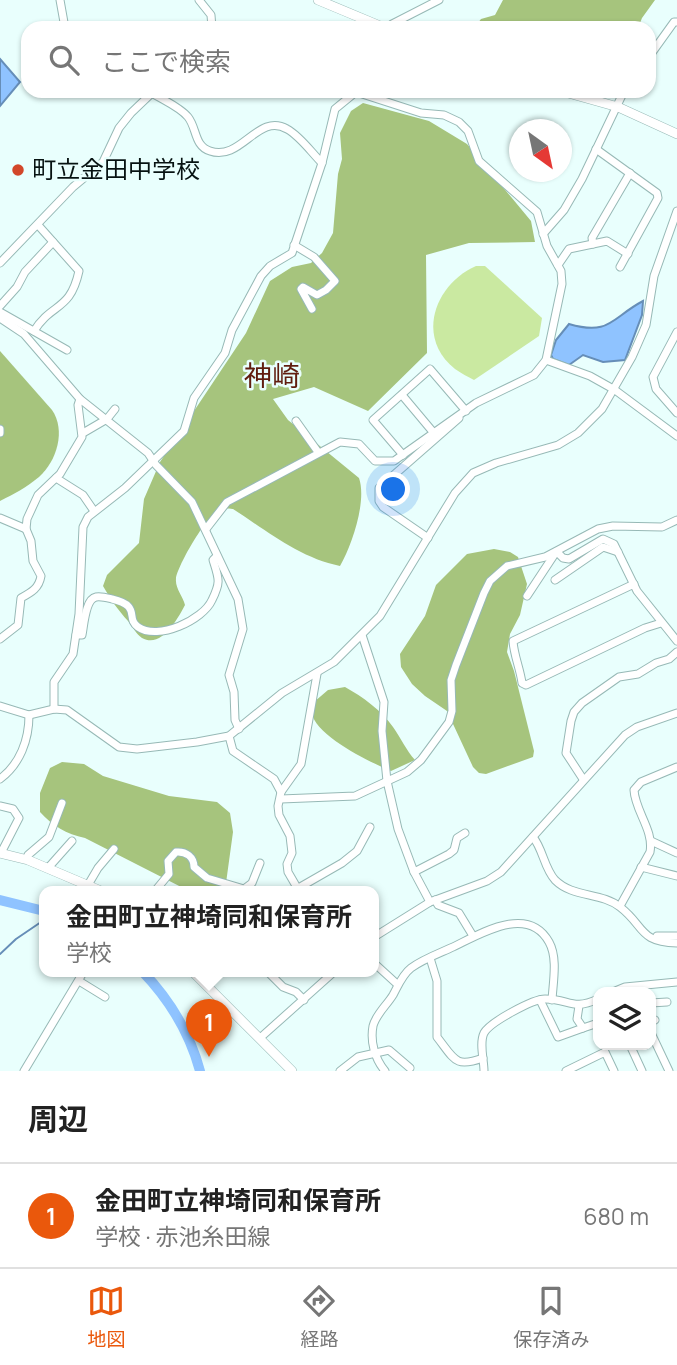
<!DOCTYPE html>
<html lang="ja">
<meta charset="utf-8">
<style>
body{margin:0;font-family:Manrope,"Noto Sans JP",sans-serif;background:#f6f6f6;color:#222}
.controls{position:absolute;right:21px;bottom:21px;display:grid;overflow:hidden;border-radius:14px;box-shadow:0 2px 5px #0004}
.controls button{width:63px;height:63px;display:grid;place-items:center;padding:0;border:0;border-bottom:2px solid #e0e0e0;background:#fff;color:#222;font:35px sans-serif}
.compass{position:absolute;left:509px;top:119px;width:63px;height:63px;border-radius:50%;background:#fff;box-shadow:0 2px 5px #0004;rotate:147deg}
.you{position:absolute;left:394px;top:490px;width:24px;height:24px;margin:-18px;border:5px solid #fff;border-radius:50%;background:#1a73e8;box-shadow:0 0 0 10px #1a73e833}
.badge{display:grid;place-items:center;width:46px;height:46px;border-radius:50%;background:#ea580c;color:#fff;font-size:23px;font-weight:700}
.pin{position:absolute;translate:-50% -58px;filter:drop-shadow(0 2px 4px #0008)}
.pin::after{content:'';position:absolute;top:37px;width:24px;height:21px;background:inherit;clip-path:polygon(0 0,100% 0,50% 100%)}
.popup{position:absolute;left:39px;top:886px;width:340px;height:91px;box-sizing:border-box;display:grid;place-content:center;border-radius:14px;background:#fff;filter:drop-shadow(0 2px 5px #0005);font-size:23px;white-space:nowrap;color:#767676}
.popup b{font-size:26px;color:#222}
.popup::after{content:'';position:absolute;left:50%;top:100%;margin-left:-14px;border:14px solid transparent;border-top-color:#fff}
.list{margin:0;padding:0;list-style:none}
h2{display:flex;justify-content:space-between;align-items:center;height:91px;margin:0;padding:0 28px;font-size:30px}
h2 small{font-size:23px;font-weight:400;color:#767676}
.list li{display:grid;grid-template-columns:46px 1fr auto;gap:21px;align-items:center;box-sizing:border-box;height:105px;padding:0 28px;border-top:2px solid #e0e0e0}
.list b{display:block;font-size:26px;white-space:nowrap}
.list p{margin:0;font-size:23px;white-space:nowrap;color:#767676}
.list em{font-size:23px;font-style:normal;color:#767676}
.icon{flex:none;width:38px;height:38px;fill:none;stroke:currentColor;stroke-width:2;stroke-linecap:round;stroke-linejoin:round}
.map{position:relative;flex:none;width:677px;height:1071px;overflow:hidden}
.search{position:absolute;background:#fff;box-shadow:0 2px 5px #0004;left:21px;right:21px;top:21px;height:77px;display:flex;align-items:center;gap:18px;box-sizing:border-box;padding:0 24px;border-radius:21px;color:#767676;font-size:26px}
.sheet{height:196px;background:#fff}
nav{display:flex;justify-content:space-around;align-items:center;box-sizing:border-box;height:98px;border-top:2px solid #e0e0e0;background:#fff;font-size:19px;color:#767676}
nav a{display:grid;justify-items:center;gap:4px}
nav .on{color:#ea580c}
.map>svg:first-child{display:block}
.green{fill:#cae9a1}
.forest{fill:#a6c47d}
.water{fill:#8fc3ff;stroke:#668eb8;stroke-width:2}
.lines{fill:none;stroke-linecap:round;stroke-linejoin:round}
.stream{stroke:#668eb8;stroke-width:2}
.river{stroke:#8fc3ff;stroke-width:10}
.minor-casing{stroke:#97b9b6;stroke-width:9}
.major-casing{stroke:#97b9b6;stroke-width:10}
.minor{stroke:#fff;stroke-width:7}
.major{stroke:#fff;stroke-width:9}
.poi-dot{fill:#d2472a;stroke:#e9fffd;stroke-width:2.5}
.labels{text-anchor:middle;stroke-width:5;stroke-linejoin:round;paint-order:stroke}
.poi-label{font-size:24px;fill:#071312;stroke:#e9fffd;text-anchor:start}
.quarter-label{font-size:28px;fill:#601d0f;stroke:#e9fffd}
</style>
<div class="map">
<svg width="677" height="1071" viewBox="0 0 677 1071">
<rect width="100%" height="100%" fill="#e9fffd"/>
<path class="green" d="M476 266H485L542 318 539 336 474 380C468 377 461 373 455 369 415 337 435 284 476 266Z"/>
<g class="forest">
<polygon points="503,0 655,0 642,18 638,28 474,28 481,19 495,15"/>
<path d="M363 103 429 121 467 144 531 221 535 242 469 243 426 255 427 353 368 411 314 387 273 399 288 420 359 478C367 501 352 545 340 566 300 558 267 531 233 509 232 509 223 508 222 508 209 511 177 566 176 579 175 588 183 597 185 605 178 618 162 649 142 638 136 634 133 627 128 621 118 610 111 600 103 586L107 575 139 543 144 499 160 462 246 333 270 281 292 267 311 263 322 253 333 233 338 174 342 159 340 133 351 111Z"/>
<path d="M0 351 52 410C66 430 57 461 39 477 27 487 14 494 0 501Z"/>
<polygon points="494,549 510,552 518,557 527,584 520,615 510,634 507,652 514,671 534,751 533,757 486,774 479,773 473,767 447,711 425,696 412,684 401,667 400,654 425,616 436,585 467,554"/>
<path d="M345 687C363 697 381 710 393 727 401 738 406 750 415 760L391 771C372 763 315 736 312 713 312 709 313 706 314 702L328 690Z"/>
<path d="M62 762 84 764 103 776 169 796 217 802 230 813 233 832 226 883 222 891H189L85 838C66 834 53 826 40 812V793L50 768Z"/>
</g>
<g class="water">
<polygon points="0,59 20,82 0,106"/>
<path d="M643 301 642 315 625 360 603 362 583 355 569 365 553 359 551 355 556 340 569 324C610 336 611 318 643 301Z"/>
</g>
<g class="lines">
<polyline class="stream" points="0,954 16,939 44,920"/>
<g class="river">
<polyline points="0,900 44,911"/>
<path d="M142 971C169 999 190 1034 200 1071"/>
</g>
<g class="minor-casing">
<g id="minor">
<polyline points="60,0 65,28"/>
<polyline points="199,0 211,15 212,28"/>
<polyline points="389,28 392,24 439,0"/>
<polyline points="649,53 651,54 674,22 677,22"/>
<path d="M152 93C163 100 180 107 188 117 197 128 194 146 210 151 241 162 258 112 287 129 300 136 311 152 322 163"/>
<polyline points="596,149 657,193 658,198 620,267"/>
<polyline points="543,234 564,210 582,179 624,91"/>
<polyline points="593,244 592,238 630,173"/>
<polyline points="294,245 314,257 335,281 326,290 317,295 303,287 301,289 312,309"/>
<polyline points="0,263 73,187 103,162 119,128 131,113 154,91"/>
<polyline points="558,265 569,249 607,241 628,254"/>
<polyline points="0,306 17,287 25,272 53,242"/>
<polyline points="0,312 67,350"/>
<polyline points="0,318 24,334 80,399 148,453 156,465 192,502 238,599 243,629 229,675 234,692 235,720 239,729"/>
<path d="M34 331C52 302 70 312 79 271L38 225"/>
<polyline points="677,332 653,377 656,389 677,413"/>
<polyline points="546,360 590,376 615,390 677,436"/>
<polyline points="402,395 433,432"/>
<polyline points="296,421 318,452"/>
<polyline points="0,429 0,433"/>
<polyline points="83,433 107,419 115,409"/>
<polyline points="403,455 373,420 430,369 466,411"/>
<polyline points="56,478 83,495 94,511"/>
<polyline points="0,518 26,529"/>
<polyline points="206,529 227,502 340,442 359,444 375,461 394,461 476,403 534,375 546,360 562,284 561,271 547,246 537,212 479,161 468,131 459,122 444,115 421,113 356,92"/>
<polyline points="428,538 383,507 379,501 379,488 459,418"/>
<polyline points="557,552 563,558 569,559 603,539 614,544 637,591 677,641"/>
<polyline points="555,580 603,547 618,552"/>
<path d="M634 584 513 641C514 656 520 668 522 683L526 685 645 628 661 623"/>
<polyline points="527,596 556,552"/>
<path d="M76 635H82C84 626 85 599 96 597 101 596 108 598 112 599 142 606 125 618 138 627 158 641 203 620 212 600 221 582 219 579 213 560L217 556"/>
<polyline points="362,635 384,702 382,731 387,781 398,829 414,872 430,902"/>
<path d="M0 639 18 625 21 598C32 592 39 588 41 576L33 561 31 541 26 529 27 519 38 495 60 474 82 437 78 405 80 399"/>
<polyline points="0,706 29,715 54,709 67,710 119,747 137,749 197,742 229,736 282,693 334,662 380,616 455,493 473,473 496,463 558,445 578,433 602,409 632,357 646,325 654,276 677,211"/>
<polyline points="54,709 54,682 73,654 79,614 83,527 88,517 125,488 184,431 194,398 225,353 232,330 261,276 270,266 292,253 322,163 335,109 357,91"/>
<polyline points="229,736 233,751 274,779 281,792"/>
<path d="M0 779C20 764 29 740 29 715"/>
<polyline points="583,779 566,753 571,721 574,712 582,703 619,677 638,674 656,663 669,659 677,652"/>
<polyline points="281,799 355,796 407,772 421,760 449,722 452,711 451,680 456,665 484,593 490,581 507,566 545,557 598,529 613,526 662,527 677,520"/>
<polyline points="0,806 13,809 19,818 1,853"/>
<path d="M533 837C543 849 544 868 555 880 573 898 601 892 620 907 645 926 638 942 677 943"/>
<polyline points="651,841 677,853"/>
<polyline points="26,859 28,855 49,837 62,803"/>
<polyline points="641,867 677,876"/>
<polyline points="48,868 72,841"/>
<polyline points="414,872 449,854 454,850 457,838 465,833"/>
<polyline points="88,885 98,868 114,849"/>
<polyline points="295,890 342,863 357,851 370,827"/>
<path d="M155 891 169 874 168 861 176 852C186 851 194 857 194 867L207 878 244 889 252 883 260 863"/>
<polyline points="299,891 288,872 287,864 292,853 290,836 279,815 278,806 281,792 301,764 317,674"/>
<polyline points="435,900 438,905 459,913 473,936"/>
<path d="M620 906 650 852C654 830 635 811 634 790L641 782 677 767"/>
<polyline points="657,936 677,936"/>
<polyline points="374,937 430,902 487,881 501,872 625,735 637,727 677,713"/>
<path d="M430 958 437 981V1037C455 1060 455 1068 483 1058"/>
<polyline points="374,963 397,984"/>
<polyline points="270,974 283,987 296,992 304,1000"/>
<polyline points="79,981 105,997"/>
<polyline points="613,992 625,987 677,982"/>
<polyline points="540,1000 558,1037 583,1028"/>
<polyline points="651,1003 667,1002"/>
<polyline points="579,1006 577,1019 583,1028 598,1023"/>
<polyline points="651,1022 655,1020"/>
<polyline points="651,1033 669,1071"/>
<polyline points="260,1038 335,971"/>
<polyline points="630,1045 642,1071"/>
<polyline points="24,1071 84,971"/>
<polyline points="340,1071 358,1057 389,1050 410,1068"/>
<path d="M385 1071C375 1059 370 1042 373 1026 376 1014 387 1005 393 995 398 986 402 975 411 968 423 959 440 953 453 947 480 934 528 904 549 942 558 958 553 982 552 1000"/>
<path d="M484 1071C484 1060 479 1043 484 1033 490 1022 533 999 545 999 570 999 572 1011 598 999"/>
<polyline points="566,1071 605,1052 614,1071"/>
</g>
</g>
<g class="major-casing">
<g id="major">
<polyline points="318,0 385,28"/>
<polyline points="561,91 618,107 677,134"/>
<polyline points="0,853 28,860 101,891"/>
<polyline points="192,971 292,1071"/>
</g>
</g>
<use href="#minor" class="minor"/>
<use href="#major" class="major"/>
</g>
<circle class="poi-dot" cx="18" cy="170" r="7"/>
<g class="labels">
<g class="poi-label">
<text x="32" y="178">町立金田中学校</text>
</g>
<g class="quarter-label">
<text x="272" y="386">神崎</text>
</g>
</g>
</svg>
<div class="controls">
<button><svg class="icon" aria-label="layers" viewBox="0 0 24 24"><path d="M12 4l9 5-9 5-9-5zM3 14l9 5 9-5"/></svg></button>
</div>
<svg class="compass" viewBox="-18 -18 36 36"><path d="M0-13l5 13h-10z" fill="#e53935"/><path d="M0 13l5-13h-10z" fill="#767676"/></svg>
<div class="you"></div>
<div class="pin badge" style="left:209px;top:1057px">1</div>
<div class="popup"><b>金田町立神埼同和保育所</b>学校</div>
<div class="search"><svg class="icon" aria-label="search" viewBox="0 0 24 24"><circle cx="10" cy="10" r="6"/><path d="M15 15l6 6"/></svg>ここで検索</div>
</div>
<section class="sheet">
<h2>周辺<small></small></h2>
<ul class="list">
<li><span class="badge">1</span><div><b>金田町立神埼同和保育所</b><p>学校 · 赤池糸田線</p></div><em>680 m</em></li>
</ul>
</section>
<nav>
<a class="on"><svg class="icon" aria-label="map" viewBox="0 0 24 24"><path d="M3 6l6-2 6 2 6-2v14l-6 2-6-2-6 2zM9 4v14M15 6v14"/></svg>地図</a>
<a><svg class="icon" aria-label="directions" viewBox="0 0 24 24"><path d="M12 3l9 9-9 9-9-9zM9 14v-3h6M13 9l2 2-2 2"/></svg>経路</a>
<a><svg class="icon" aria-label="saved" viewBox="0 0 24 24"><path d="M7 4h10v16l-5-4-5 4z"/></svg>保存済み</a>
</nav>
